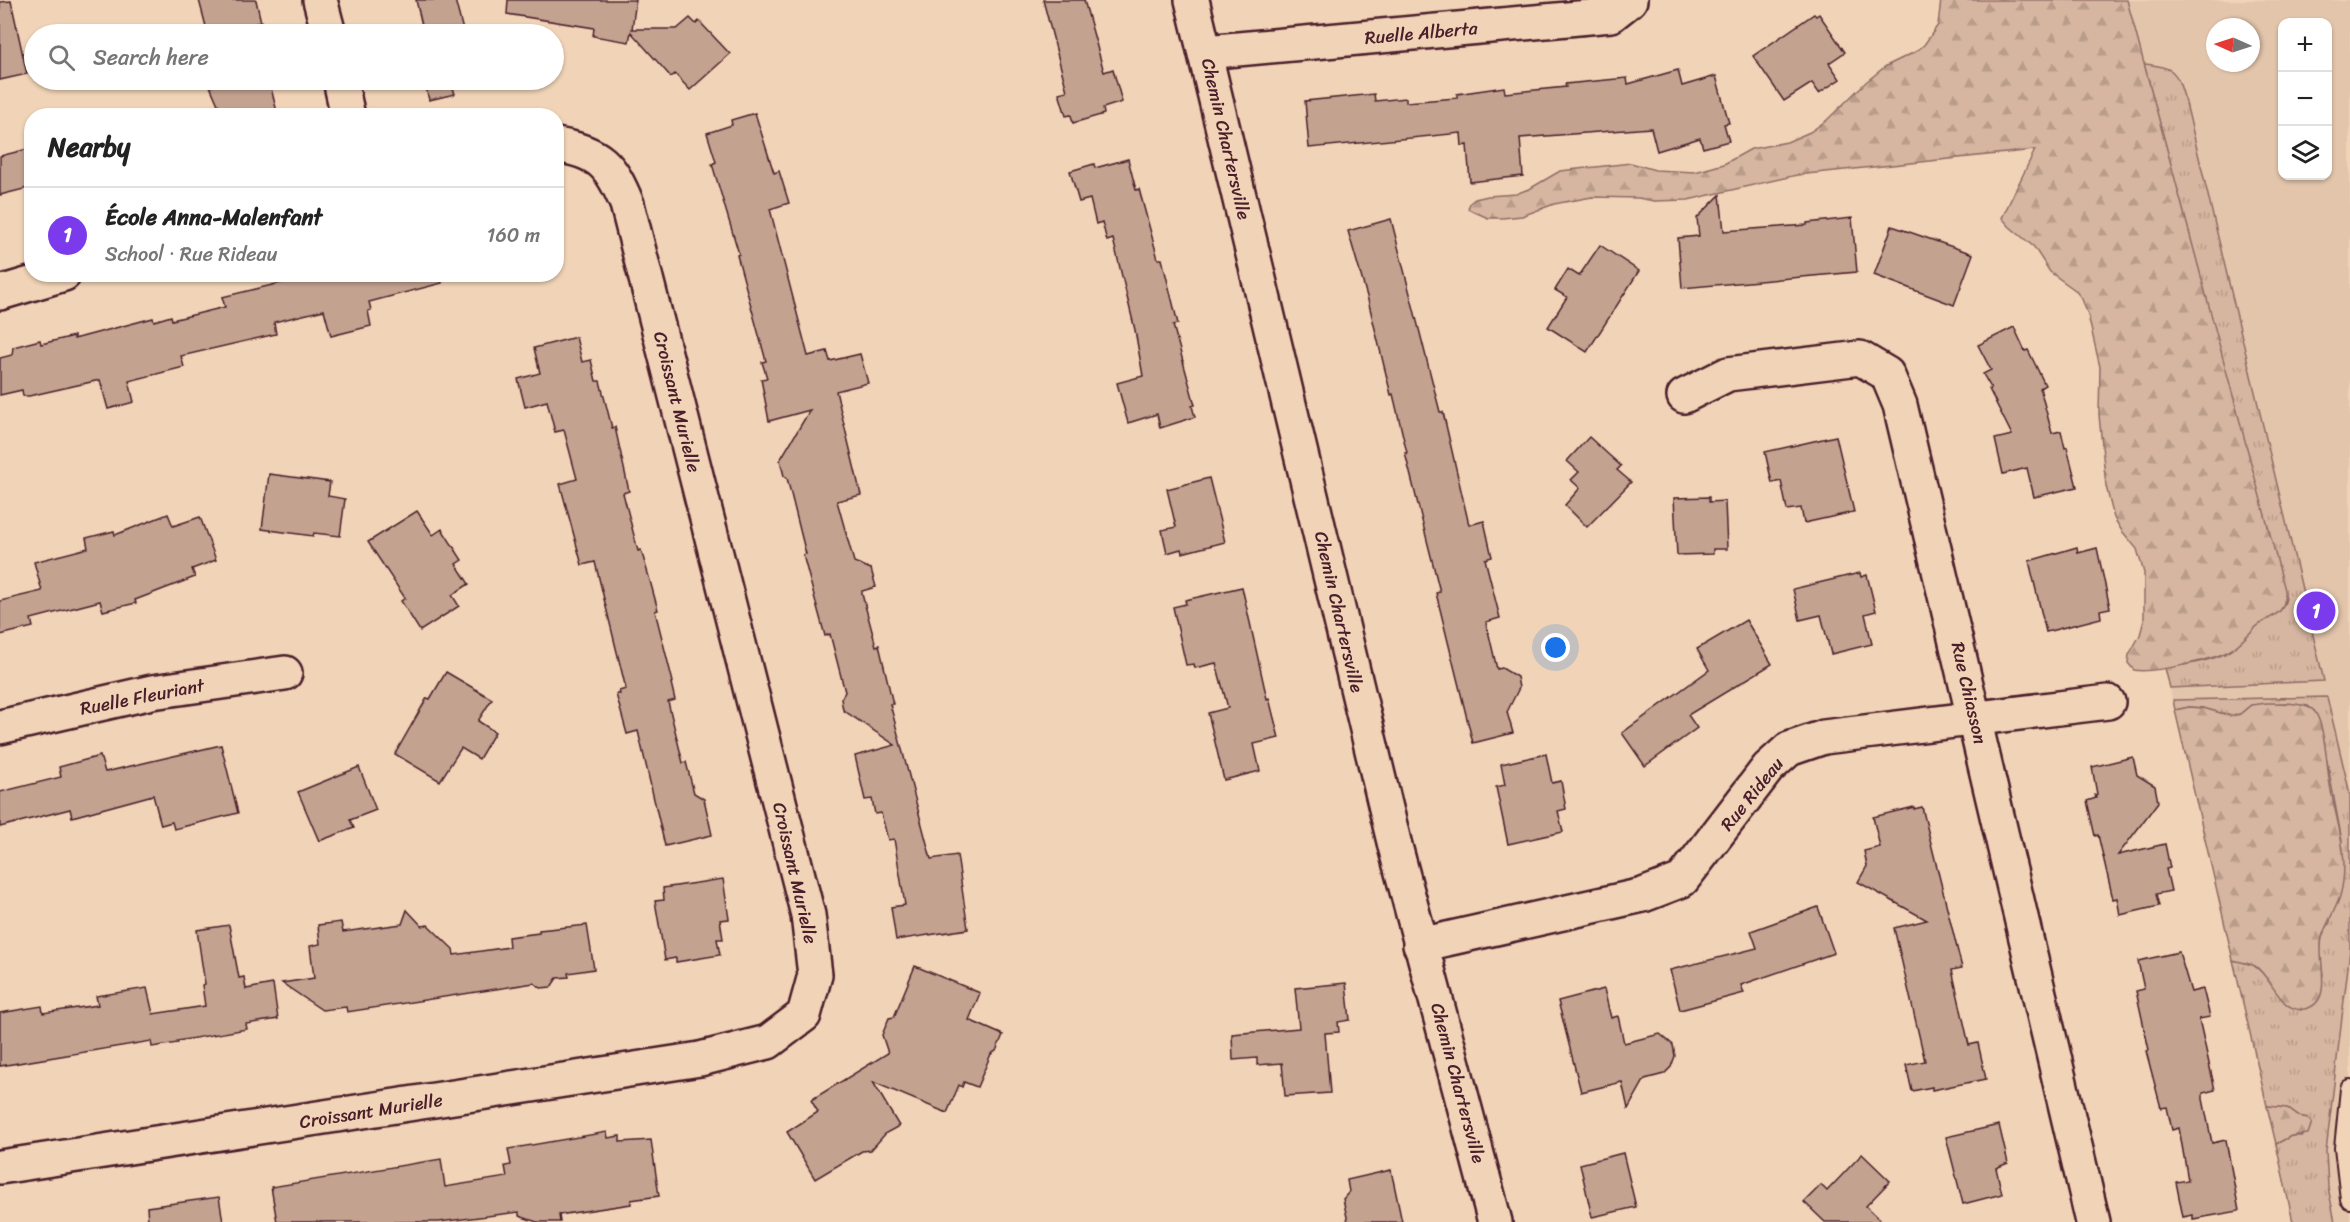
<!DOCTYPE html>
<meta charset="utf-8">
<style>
body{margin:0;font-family:Sriracha,sans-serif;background:#f6f6f6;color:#222}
.controls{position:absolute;right:18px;top:18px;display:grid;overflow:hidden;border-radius:12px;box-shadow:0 2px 4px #0004}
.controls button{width:54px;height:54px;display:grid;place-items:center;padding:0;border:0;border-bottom:2px solid #e0e0e0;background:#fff;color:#222;font:30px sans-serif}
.compass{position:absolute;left:2206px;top:18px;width:54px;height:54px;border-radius:50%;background:#fff;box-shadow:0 2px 4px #0004;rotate:273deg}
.you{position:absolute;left:1556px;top:648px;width:21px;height:21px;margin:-15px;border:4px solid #fff;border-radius:50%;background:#1a73e8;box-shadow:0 0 0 9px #1a73e833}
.badge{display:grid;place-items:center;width:39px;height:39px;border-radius:50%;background:#7c3aed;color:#fff;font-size:20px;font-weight:700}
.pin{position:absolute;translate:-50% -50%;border:3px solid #fff;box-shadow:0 2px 6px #0006}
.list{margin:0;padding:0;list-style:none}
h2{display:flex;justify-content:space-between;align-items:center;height:78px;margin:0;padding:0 24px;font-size:26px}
h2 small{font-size:20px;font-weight:400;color:#767676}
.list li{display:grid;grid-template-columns:39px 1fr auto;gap:18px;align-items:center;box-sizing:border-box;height:96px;padding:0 24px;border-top:2px solid #e0e0e0}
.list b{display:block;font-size:22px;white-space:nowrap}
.list p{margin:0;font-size:20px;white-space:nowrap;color:#767676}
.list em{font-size:20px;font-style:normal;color:#767676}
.icon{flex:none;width:33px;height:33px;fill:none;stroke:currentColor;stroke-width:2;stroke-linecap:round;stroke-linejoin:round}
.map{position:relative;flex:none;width:2350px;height:1222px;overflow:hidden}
.search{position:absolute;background:#fff;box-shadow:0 2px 4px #0004;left:24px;top:24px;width:540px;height:66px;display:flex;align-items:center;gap:15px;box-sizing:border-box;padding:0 21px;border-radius:33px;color:#767676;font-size:22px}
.panel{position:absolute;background:#fff;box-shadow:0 2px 4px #0004;left:24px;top:108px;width:540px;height:174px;border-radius:24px}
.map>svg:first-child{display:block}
.built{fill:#e3c5ab;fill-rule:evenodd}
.grass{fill:url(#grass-tufts);stroke:#906a66;stroke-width:1.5}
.forest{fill:url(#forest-firs);stroke:#906a66;stroke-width:1.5}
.building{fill:#c3a290;stroke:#4a1f2b;stroke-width:1.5}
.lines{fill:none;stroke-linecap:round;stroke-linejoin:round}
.lane-casing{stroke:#4a1f2b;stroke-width:22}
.street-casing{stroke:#4a1f2b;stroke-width:38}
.secondary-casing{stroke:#4a1f2b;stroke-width:38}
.lane{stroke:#f1d4b7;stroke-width:18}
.street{stroke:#f1d4b7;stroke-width:33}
.secondary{stroke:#f1d4b7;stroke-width:33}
.labels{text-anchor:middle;stroke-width:5;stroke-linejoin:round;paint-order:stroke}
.street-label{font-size:18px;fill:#4a1f2b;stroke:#f1d4b7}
</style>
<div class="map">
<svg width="2350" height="1222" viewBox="0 0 2350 1222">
<defs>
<pattern id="grass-tufts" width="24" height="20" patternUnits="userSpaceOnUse" patternTransform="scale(1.5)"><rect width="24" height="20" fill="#d6b6a0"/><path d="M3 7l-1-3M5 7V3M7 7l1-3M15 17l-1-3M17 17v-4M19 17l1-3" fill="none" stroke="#b99c8a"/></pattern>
<pattern id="forest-firs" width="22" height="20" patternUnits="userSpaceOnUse" patternTransform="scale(1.5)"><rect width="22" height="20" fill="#d6b6a0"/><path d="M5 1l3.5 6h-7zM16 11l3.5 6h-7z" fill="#b99c8a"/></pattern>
</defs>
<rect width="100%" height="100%" fill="#f1d4b7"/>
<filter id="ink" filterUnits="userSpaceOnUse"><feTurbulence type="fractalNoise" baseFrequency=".0167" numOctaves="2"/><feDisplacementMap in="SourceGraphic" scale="12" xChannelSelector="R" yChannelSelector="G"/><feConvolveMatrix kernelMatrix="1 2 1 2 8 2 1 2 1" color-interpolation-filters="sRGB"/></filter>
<g filter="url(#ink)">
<path class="built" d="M2127 0H2350V1222H2293L2165 668 2197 661 2144 64ZM2282 22H2328V176H2282ZM2215 27H2251V63H2215Z"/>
<g class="grass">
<path d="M2144 64C2178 67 2176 73 2186 103L2324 681 2170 688 2165 668C2186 664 2211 662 2229 651 2241 644 2250 631 2261 623 2273 615 2283 613 2286 598Z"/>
<polygon points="2327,697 2350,794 2350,950 2326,1151 2328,1187 2335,1222 2293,1222 2276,1144 2291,1136 2302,1136 2308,1118 2298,1116 2287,1108 2267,1106 2233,960 2253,965 2267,976 2287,1005 2301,1010 2323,975 2320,955 2322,936 2330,922 2342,841 2321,729 2315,712 2308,706 2286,703 2251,705 2240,714 2231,716 2203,708 2189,707 2175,710 2173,700"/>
</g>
<g class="forest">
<path d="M1941 0H2127L2285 590C2286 617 2273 613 2256 627 2247 635 2239 645 2229 651 2213 660 2151 674 2134 670L2128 663 2129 655 2140 635 2144 620V573L2137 549 2122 531 2114 518 2106 486 2099 415 2100 367 2088 315 2082 299 2075 290 2050 272 2034 247 2010 227 2002 218 2035 150 1797 175 1688 200 1654 201 1638 198 1592 197 1554 204 1522 216 1502 218H1488L1468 209 1470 203 1475 199 1488 196 1516 194 1531 188 1560 171 1631 163 1655 170 1695 172 1724 164 1751 149 1787 142 1810 132 1827 120 1866 82 1886 66 1915 52 1924 45 1938 25Z"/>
<path d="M2267 703C2279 703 2308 702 2315 712 2324 724 2327 763 2329 779 2333 807 2343 835 2344 864 2344 874 2343 886 2340 896 2336 910 2326 923 2322 937 2316 959 2336 1003 2304 1009 2281 1014 2271 976 2255 966 2249 963 2240 962 2233 960L2175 710 2189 707 2203 708 2231 716 2240 714 2251 705Z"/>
<polygon points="2267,1106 2287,1108 2298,1116 2308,1118 2312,1122 2308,1134 2291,1136 2276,1144"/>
</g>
<g class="building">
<polygon points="199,0 256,0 261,22 208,34"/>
<polygon points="416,0 455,0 464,34 424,34"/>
<polygon points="508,0 636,0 632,29 677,29 690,18 696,24 699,21 730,54 690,90 675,74 671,77 631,32 629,42 593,36 594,28 507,14"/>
<polygon points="1043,0 1084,0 1104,72 1113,69 1122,102 1103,108 1104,114 1073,123 1071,115 1066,116 1059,93 1067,91"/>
<polygon points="11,1 27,74 0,80 0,2"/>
<polygon points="1814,14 1816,16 1819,14 1845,52 1829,63 1840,79 1819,93 1812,83 1784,101 1753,56"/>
<polygon points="1678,70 1682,86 1716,76 1729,123 1724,124 1729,141 1703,148 1700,138 1657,151 1651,128 1520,138 1523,176 1470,182 1467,145 1462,146 1461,133 1309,148 1305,101 1374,94 1375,101 1406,98 1406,102 1457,98 1457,94 1504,87 1505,93 1566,87 1565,84 1627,78 1628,84"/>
<polygon points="238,80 267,80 269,88 271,88 278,116 223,116 210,86"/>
<polygon points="424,80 473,80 474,83 453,88 455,94 429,100"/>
<polygon points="755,113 774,173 779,171 789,203 770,209 808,356 827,351 830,361 860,354 868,383 836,391 861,495 837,501 854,562 871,569 876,587 862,591 862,594 876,646 879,645 893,704 890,704 931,859 957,855 968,929 896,940 891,907 905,905 894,839 888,840 881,813 875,814 872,799 865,800 855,756 895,745 843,710 841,699 845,692 830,634 825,636 803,555 806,554 787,478 784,476 780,460 810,410 769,421 761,379 767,378 762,362 766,361 737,255 739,254 712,164 716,162 707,133 732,125 731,120"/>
<polygon points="32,148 32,187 0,195 0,156"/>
<polygon points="1128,159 1136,190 1139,189 1158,259 1162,259 1178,324 1173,325 1195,405 1192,406 1195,417 1160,428 1157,414 1128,423 1117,383 1143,376 1135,330 1113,239 1107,241 1102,222 1096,224 1090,199 1079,202 1070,171 1094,164 1095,168"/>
<polygon points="1720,195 1724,231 1807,225 1807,223 1852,218 1857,272 1682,288 1678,238 1699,236 1697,218"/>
<polygon points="1391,219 1440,412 1443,412 1469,525 1484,521 1492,557 1485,559 1500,618 1486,622 1497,669 1502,668 1517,677 1519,688 1507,712 1513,733 1473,743 1436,593 1440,592 1405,453 1407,453 1393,394 1391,395 1368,300 1348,231"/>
<polygon points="1892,226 1973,254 1954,305 1874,275"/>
<polygon points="1600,245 1639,271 1587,352 1548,327 1567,297 1555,290 1568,269 1579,276"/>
<polygon points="318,274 441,274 442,283 369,302 371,310 368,311 371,326 331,336 324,310 274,322 276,334 181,356 184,367 129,381 134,402 108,409 100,380 29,396 23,396 22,390 0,395 0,358 12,355 13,347 40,340 41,344 74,336 74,339 153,318 154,321 171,316 172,320 225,307 222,297"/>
<polygon points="2014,327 2025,351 2028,350 2035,364 2045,385 2040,388 2052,433 2061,431 2065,448 2067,447 2077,487 2034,497 2027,468 2003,474 1995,439 2012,435 1989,389 1991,388 1983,374 1991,370 1978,345"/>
<polygon points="576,337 582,362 591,360 596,381 600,381 612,428 615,427 629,491 623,493 638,551 641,550 649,577 658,610 655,611 673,682 671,683 675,700 668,702 683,763 686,762 694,793 704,799 712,835 665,846 638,731 627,734 616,694 620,694 619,691 626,689 595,562 582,565 560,484 577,479 564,430 555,432 547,401 525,407 518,379 540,373 534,348"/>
<polygon points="1836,436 1854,512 1804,523 1801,508 1787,510 1781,481 1772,483 1765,452"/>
<polygon points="1589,437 1621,466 1617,470 1631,482 1587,527 1565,505 1580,488 1571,480 1579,472 1567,461"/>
<polygon points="269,474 330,482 328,496 345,499 340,536 314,533 313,536 262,529"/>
<polygon points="1209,478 1225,542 1182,553 1181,549 1167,553 1162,530 1176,527 1167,489"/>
<polygon points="1709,497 1709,502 1725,501 1727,549 1713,549 1713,554 1677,555 1674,498"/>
<polygon points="417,511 433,535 442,529 462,560 456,564 469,584 452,595 459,606 420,631 401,601 405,598 368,542"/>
<polygon points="168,514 173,526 200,517 216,560 192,569 195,577 135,600 136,603 103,611 100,601 31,619 33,627 0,635 0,601 42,591 34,562 88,548 86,538 114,531 115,535"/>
<polygon points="2077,547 2078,553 2097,548 2110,608 2100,610 2101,618 2046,632 2029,561"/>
<polygon points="1860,573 1861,577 1867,575 1876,611 1865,614 1872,644 1831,654 1821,615 1800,620 1793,589"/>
<polygon points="1242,587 1267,699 1269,698 1279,738 1254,744 1260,771 1224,780 1208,713 1228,708 1216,663 1195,668 1194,664 1186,665 1173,607 1186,604 1185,600"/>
<polygon points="1746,620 1772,664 1688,715 1697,728 1645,766 1622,733 1709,670 1697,649"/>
<polygon points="446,672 492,699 478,721 495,732 479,759 461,748 440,781 395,754 427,698 430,699"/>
<polygon points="221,745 238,813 174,829 172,822 161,825 153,795 72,817 70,809 0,827 0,792 61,777 59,767 100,756 105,772"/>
<polygon points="1546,754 1552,783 1561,781 1566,809 1558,811 1563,832 1508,844 1496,787 1505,785 1501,764"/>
<polygon points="2133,757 2137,775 2155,786 2158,802 2118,855 2165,844 2170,868 2166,869 2171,891 2156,894 2159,906 2120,915 2117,898 2113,899 2098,835 2095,836 2087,801 2096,798 2095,795 2097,794 2092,767"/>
<polygon points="359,767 376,810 350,820 354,828 319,841 298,792"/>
<polygon points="1914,807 1914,809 1922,807 1962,968 1952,970 1969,1045 1978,1043 1986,1079 1932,1090 1932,1087 1912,1091 1906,1065 1925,1061 1894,928 1927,920 1858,882 1867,866 1864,851 1880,847 1873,817"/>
<polygon points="723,879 729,919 720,920 723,939 717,939 720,955 676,962 676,958 665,960 655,901 664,900 663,888"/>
<polygon points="1818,907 1834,953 1741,985 1744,993 1680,1010 1670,970 1757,948 1751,931"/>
<polygon points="407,910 422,926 428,925 453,949 454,955 509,947 508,937 539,933 539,930 587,925 594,969 568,973 569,977 557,978 551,987 541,988 534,983 347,1012 346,1007 322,1010 282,983 314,978 310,946 320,944 318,925 341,922 343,932 402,924"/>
<polygon points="229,925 239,978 244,977 246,989 273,984 278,1019 246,1024 247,1029 177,1041 178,1043 152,1047 151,1041 0,1066 0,1013 42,1006 43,1013 98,1005 96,996 147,988 153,1014 205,1006 202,985 205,984 203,971 197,930"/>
<polygon points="2179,952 2191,992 2203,989 2210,1017 2199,1019 2215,1090 2203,1093 2203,1099 2212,1143 2226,1140 2239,1211 2193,1219 2193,1215 2183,1217 2176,1182 2188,1180 2179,1128 2172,1130 2167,1107 2161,1108 2146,1051 2149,1050 2136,991 2144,989 2138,961"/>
<polygon points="915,966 980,993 969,1020 1003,1035 996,1051 991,1054 977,1087 964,1082 962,1087 959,1085 947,1113 873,1082 899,1126 886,1133 871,1150 862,1151 815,1179 787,1132 818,1112 811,1100 888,1053 882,1035 889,1018 894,1017"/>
<polygon points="1346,983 1350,1020 1338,1022 1339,1032 1325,1033 1330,1093 1285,1096 1282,1063 1257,1065 1257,1058 1233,1060 1232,1034 1299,1028 1295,988"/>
<polygon points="1604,989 1611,1018 1618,1016 1624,1043 1660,1034 1673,1045 1675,1056 1671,1067 1664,1074 1645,1079 1628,1109 1622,1082 1581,1092 1558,1001"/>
<polygon points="1999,1125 2008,1163 1996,1168 2002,1194 1963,1204 1946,1137"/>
<polygon points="607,1132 608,1138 620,1136 620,1142 651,1140 659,1196 631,1200 631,1204 559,1215 560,1222 537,1222 519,1216 519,1212 439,1222 277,1222 271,1187 441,1159 445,1187 507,1177 505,1166 511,1165 508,1149"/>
<polygon points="1623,1153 1636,1207 1592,1217 1580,1164"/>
<polygon points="1862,1154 1890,1181 1866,1206 1883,1222 1825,1222 1804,1202 1821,1185 1827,1191"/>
<polygon points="1391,1170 1402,1222 1348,1222 1343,1199 1349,1192 1347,1180"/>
<polygon points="219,1197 223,1222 148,1222 147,1207"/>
</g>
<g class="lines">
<g class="lane-casing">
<polyline id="lane" points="2350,1089 2344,1148 2350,1199"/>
</g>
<g class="street-casing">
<g id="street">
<polyline points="320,0 329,34"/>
<polyline points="1205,52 1611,15 1630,0"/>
<polyline points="340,80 348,116"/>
<polyline points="0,293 64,274"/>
<polyline points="1684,396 1728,374 1860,358 1887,374 1900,405 2093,1222"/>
<polyline points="0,727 152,692 285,673"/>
<polyline points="1420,945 1643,895 1682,880 1768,768 1789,749 1824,737 2108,702"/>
<path d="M0 1167 700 1059 768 1042 804 1015 815 975 808 915 627 204C611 165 600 152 556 145"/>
</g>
</g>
<g class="secondary-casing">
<polyline id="secondary" points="1192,0 1395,846 1495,1222"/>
</g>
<use href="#lane" class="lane"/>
<use href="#street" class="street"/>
<use href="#secondary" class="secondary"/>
</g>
</g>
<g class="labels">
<g class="street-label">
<text transform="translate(1421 33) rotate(-5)" y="6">Ruelle Alberta</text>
<text transform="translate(1226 139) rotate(77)" y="6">Chemin Chartersville</text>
<text transform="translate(677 402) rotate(76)" y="6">Croissant Murielle</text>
<text transform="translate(1339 612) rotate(77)" y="6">Chemin Chartersville</text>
<text transform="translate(1969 693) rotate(77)" y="6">Rue Chiasson</text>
<text transform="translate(142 697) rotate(-11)" y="6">Ruelle Fleuriant</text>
<text transform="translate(1752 794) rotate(-51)" y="6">Rue Rideau</text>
<text transform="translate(795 873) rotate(77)" y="6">Croissant Murielle</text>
<text transform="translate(1458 1083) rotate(75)" y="6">Chemin Chartersville</text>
<text transform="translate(371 1111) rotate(-9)" y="6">Croissant Murielle</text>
</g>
</g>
</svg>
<div class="controls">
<button>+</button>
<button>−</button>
<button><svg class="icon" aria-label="layers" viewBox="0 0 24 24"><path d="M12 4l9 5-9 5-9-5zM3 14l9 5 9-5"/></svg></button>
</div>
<svg class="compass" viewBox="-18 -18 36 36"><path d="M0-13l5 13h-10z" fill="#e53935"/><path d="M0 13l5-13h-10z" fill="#767676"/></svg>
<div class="you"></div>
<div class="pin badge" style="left:2316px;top:611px">1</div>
<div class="search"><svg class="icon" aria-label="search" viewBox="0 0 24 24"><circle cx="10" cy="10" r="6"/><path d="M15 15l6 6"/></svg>Search here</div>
<section class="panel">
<h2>Nearby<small></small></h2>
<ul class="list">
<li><span class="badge">1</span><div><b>École Anna-Malenfant</b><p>School · Rue Rideau</p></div><em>160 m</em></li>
</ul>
</section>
</div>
